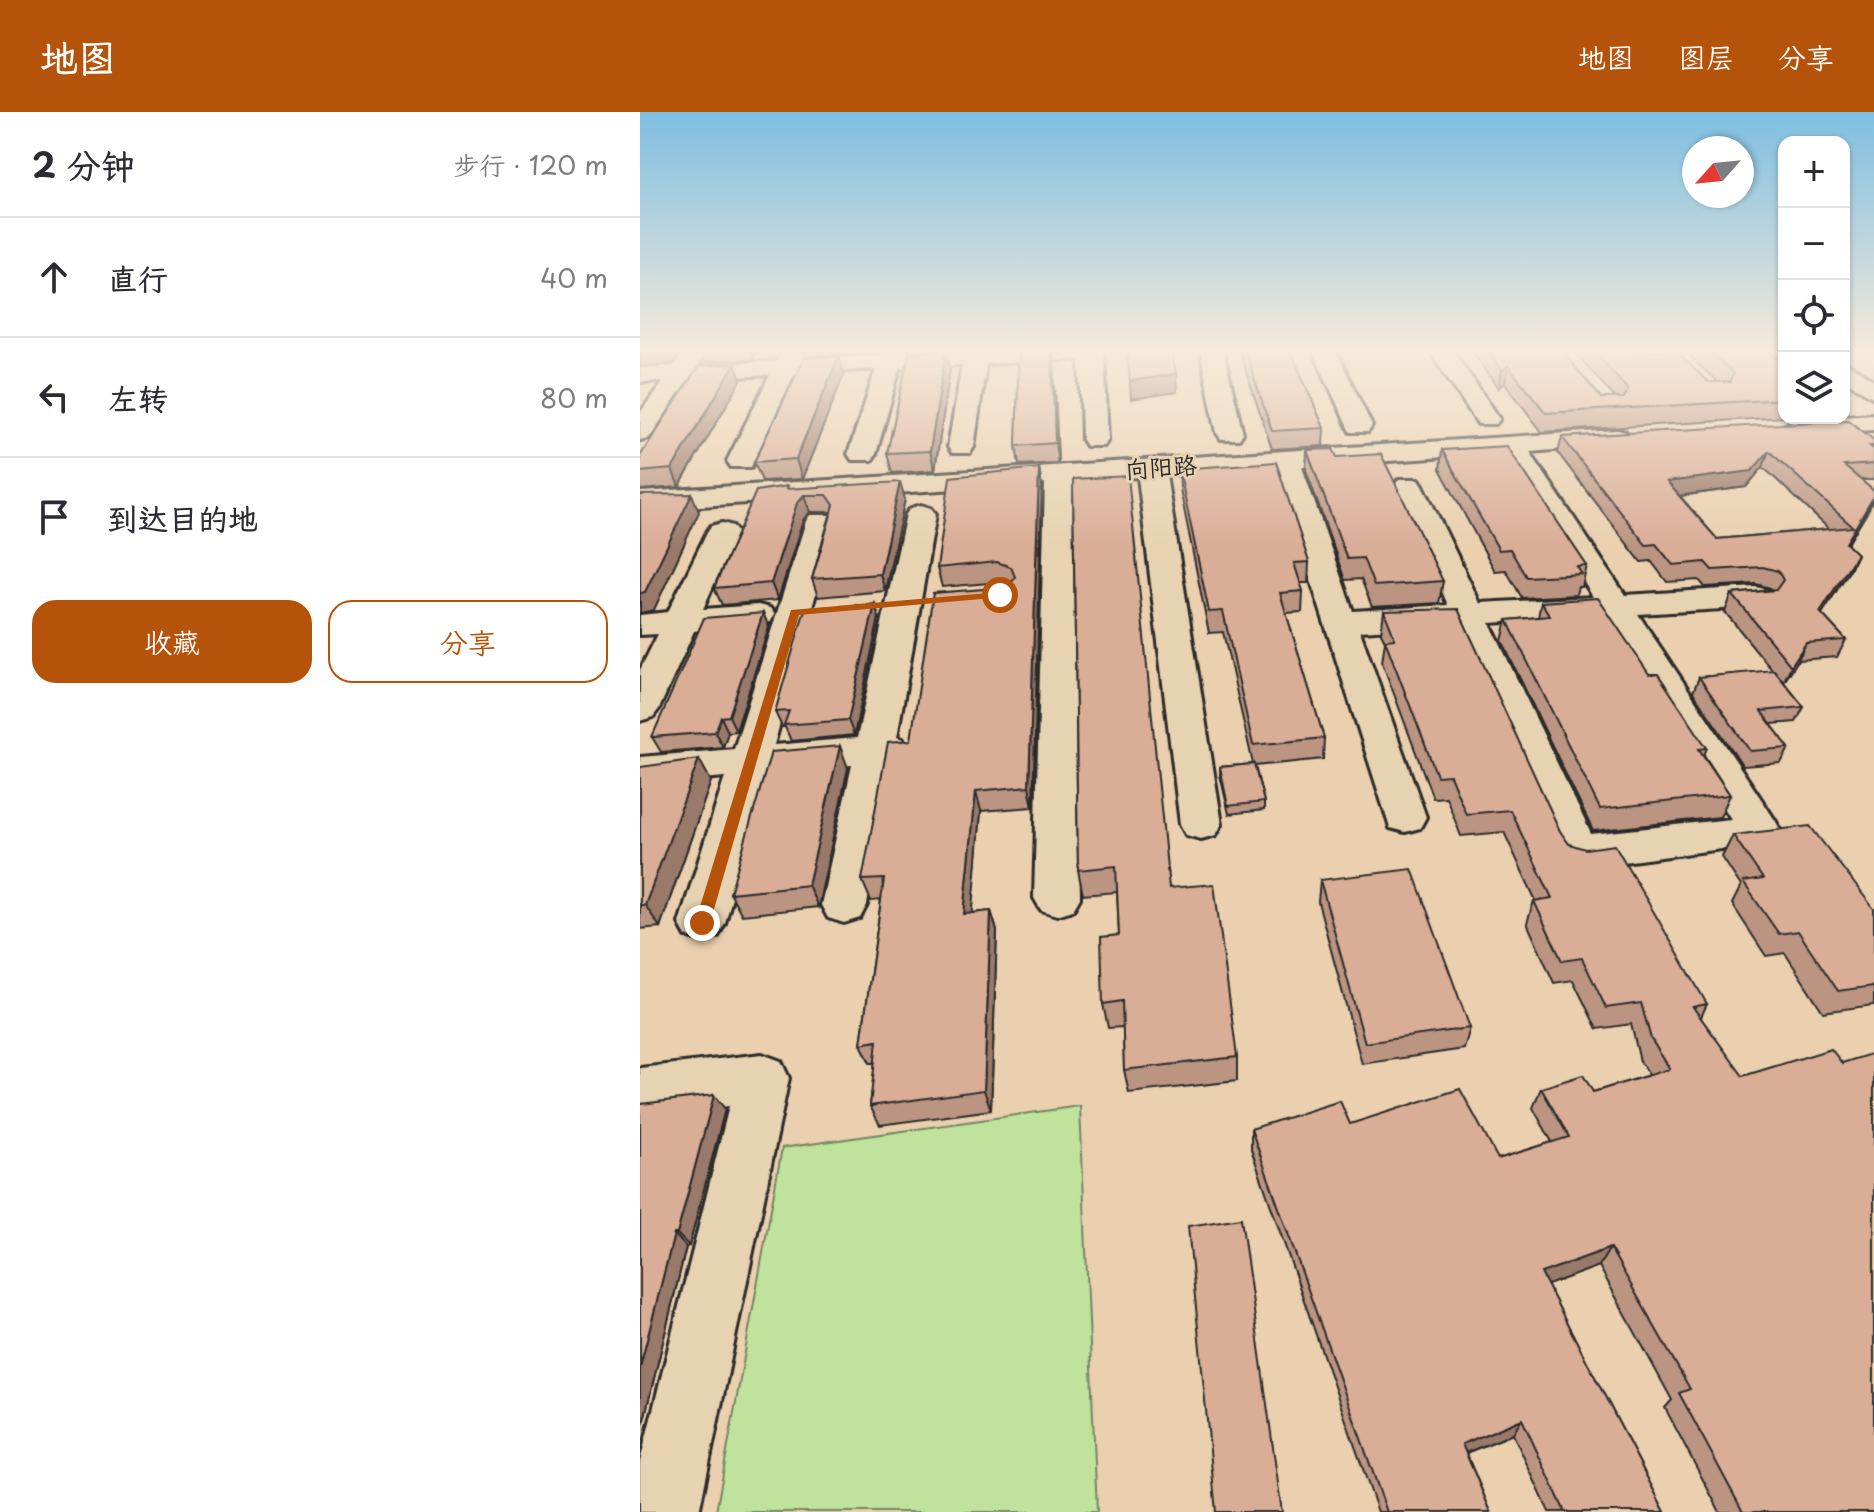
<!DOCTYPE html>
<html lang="zh">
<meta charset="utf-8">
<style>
body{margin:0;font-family:"Playpen Sans","LXGW WenKai TC",sans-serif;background:#f2f2f3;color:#2b2b33}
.controls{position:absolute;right:24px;top:24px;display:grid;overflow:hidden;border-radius:16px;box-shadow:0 2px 6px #0004}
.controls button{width:72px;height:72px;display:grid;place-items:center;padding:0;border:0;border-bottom:2px solid #e1e1e2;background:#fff;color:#2b2b33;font:40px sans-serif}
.compass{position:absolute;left:1042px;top:24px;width:72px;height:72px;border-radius:50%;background:#fff;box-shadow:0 2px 6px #0004;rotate:243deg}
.stop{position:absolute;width:24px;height:24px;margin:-18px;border:6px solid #b45309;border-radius:50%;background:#fff}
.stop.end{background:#b45309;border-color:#fff;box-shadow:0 2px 8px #0008}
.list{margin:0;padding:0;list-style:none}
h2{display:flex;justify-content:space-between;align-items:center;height:104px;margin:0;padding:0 32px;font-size:34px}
h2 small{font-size:26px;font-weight:400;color:#7c7c81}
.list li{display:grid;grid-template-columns:52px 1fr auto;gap:24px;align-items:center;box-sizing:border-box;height:120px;padding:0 32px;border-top:2px solid #e1e1e2}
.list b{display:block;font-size:30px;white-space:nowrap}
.list em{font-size:26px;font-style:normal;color:#7c7c81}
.actions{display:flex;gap:16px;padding:24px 32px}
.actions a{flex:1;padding:18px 0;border:2px solid #b45309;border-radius:24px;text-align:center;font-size:28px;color:#b45309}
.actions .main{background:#b45309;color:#fff}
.icon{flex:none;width:44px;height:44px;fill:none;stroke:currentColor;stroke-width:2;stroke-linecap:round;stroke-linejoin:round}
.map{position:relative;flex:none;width:1234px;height:1400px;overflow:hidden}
header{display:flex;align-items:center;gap:48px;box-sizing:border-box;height:112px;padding:0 40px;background:#b45309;color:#fff}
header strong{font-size:38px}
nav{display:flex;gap:44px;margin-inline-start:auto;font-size:28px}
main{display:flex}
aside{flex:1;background:#fff}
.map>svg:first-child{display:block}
.green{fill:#bfe29c;stroke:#758664;stroke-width:2}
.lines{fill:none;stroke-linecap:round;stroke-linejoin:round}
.minor-casing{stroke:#2b2b2b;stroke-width:6}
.minor{fill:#e7d3b1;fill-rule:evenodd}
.wall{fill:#bb9582;stroke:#2b2b2b;stroke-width:2;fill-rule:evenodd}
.shaded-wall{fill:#99796a;stroke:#2b2b2b;stroke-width:2}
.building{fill:#daad97;stroke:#2b2b2b;stroke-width:2;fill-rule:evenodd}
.route{fill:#b45309}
.labels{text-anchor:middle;stroke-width:6;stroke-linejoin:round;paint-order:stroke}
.far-street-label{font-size:24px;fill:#2b2b2b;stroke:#e7d3b1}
</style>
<header>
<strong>地图</strong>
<nav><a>地图</a><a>图层</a><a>分享</a></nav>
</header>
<main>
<aside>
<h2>2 分钟<small>步行 · 120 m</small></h2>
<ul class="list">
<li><svg class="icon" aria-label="ahead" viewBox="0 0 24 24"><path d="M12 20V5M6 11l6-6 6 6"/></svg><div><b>直行</b></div><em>40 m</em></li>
<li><svg class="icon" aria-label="left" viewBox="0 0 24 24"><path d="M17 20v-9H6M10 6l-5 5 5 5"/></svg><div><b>左转</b></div><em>80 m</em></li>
<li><svg class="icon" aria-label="arrive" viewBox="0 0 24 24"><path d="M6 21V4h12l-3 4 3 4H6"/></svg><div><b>到达目的地</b></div></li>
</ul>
<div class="actions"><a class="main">收藏</a><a>分享</a></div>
</aside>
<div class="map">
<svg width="1234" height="1400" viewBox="0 0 1234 1400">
<rect width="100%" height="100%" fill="#ead0af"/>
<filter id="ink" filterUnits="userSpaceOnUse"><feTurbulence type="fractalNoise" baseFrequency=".0125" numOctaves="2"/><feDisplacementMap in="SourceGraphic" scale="16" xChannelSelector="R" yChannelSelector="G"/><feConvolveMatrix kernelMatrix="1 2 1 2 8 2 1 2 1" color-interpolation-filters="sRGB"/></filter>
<g filter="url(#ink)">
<polygon class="green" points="440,994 457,1400 76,1400 142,1036"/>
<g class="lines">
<g class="minor-casing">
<g id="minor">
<polygon points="141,239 164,239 161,247 241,243 242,239 464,239 468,328 464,334 446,334 442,328 440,247 346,252 334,335 330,341 312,341 308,335 322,253 260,256 236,342 232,348 212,348 208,342 236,257 154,262 111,355 91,355 87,349 130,263 48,268 9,326 0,328 0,301 23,269 0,270 0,256 33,254 46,239 59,240 63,245 57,253 137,249"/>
<polygon points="560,239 583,239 603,321 599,327 581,327 577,321"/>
<polygon points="673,239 696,239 732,314 728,320 710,320"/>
<polygon points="790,239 813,239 860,307 856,312 838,312"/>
<polygon points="1204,250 1234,268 1234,286 1204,268"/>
<polygon points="1234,302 1234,318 1155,323 1142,315 1155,307"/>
<path d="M977 318 986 320 990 326 986 332 890 340 985 483 1116 475 1128 478 1133 485 1128 492 1116 495 998 502 1135 708 1141 719 1135 730 938 756 923 751 816 513 720 519 786 705 780 716 765 720 750 716 635 356 526 363 582 712 576 723 561 727 546 723 540 712 498 365 433 369 440 786 433 798 417 803 401 798 394 786 405 371 0 398V380ZM864 341 953 485 840 491 783 373 779 367H759L755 373 808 493 713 499 662 355ZM965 504 1091 707 951 722 850 511Z"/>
<polygon points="281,393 291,396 296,402 257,625 263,627 269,636 263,645 252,648 227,793 220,806 204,811 188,806 181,793 212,653 127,661 85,811 78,824 62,829 46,824 39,811 85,665 0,673 0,645 94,637 166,409 170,403 192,403 196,409 134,633 217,626 266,402 271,396"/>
<polygon points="82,411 93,414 97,420 63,497 118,493 130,496 135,503 130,510 54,519 19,597 13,605 0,609 0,558 18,522 0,523 0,503 28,500 67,420 71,414"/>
<polygon points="122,942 141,949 149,966 59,1400 0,1400 0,1350 89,994 0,1004 0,956"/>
</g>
</g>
<use href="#minor" class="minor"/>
</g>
<g class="wall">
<polygon points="59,239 117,239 113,247 63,250"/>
<polygon points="178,239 249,239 180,243"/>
<polygon points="379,239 413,239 414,251 418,351 379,353 376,334"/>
<polygon points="599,239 651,239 684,316 683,334 632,337"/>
<polygon points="832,239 922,239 961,286 975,286 934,239 1035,239 1068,270 1077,270 1045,239 1128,239 1144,252 1144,305 902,320 865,271 859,276"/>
<polygon points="95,252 101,268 39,375 0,378 0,344"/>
<polygon points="310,257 295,358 252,361 247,341"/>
<polygon points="204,262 162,367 122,369 114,350"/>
<path d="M922 325 1234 328V368H1222L1229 397 1207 433 1217 442 1209 459 1182 502 1206 528 1197 545 1158 548 1144 570 1164 595 1156 610 1131 612 1149 636 1141 651 1103 654 1053 580 1059 565 1133 559 1085 500 1092 482 1132 478 1130 476 1116 472 1065 475 1059 468 1027 470 1011 449 1001 450 918 341ZM1123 355 1189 417 1077 427 1040 384 1106 375Z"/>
<polygon points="667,338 697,345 803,469 799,491 732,495 721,467 705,468 666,358"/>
<polygon points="802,338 947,454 942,475 938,475 936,483 882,486 866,458 855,459 800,357"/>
<polygon points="399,356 402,374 393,695 341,699 332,801 351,799 357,819 351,998 240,1013 230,994 235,951 230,951 221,932 241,788 231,789 222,768 271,628 357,476 369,473 361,470 302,475 297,456"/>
<polygon points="539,357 669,450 668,471 660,471 663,479 662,500 646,501 684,626 683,647 615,654 624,690 624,698 589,702 580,663 580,655 613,652 583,520 569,521 540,377"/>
<polygon points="433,367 529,776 597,945 597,969 489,981 484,958 483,915 468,916 463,892 479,823 477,780 443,783 438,758"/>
<polygon points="148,377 265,387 245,479 178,485 172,467 191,400 170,400 163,408 138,488 82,493 74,476"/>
<polygon points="901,490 1009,562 1067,636 1064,643 1090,683 1080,705 953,719 862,529 867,508 898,505"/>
<polygon points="235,492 239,506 214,623 151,629 145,615 142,615 135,600"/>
<polygon points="744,499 929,732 1067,892 1061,905 1234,1400 1080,1400 1025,1296 1032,1288 959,1154 907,1173 1025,1400 909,1400 873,1322 826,1341 851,1400 738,1400 611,1037 611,1017 710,1012 858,1047 912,1030 893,996 901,976 953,980 1009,963 1000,949 991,912 957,917 933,868 914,871 887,811 894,789 896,789 864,720 821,724 806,685 793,686 742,550 745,529 741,521"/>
<polygon points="129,515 96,619 88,620 83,635 21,640 12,625"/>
<polygon points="0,655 71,669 20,815 0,817"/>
<polygon points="208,656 178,795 102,803 90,781"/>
<polygon points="1093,723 1234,797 1234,893 1183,900 1145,841 1126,844 1092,792 1101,774 1082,745"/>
<polygon points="680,768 830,916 824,937 722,952 678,790"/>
<polygon points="1,992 85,997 49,1134 46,1135 0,1324"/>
</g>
<g class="shaded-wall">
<polygon points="0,239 43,239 32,251 0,255"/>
<polygon points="110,239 117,239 113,247"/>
<polygon points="306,239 310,257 295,358 290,339"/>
<polygon points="412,239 414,251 418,351 415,331"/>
<polygon points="199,244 204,262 162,367 156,347"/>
<polygon points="95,252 101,268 39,375 32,357"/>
<polygon points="868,254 865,271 859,276 862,258"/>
<polygon points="536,262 537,280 491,287 490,269"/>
<polygon points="1129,339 1123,355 1106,375 1022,386 1027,370"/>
<polygon points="399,356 402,374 393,695 389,674"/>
<polygon points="260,370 265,387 245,479 240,462"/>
<polygon points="52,382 59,400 14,498 0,501 0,481"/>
<polygon points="164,383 170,400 163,408 138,488 131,471 157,391"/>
<polygon points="1234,385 1229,397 1198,448 1206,431"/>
<polygon points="1217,442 1209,459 1172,517 1180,500"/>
<polygon points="235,492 239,506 214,623 208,608"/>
<polygon points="123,501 129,515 96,619 89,604"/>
<polygon points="1166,531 1158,548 1143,571 1151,554"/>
<polygon points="81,605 88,620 83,635 75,620"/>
<polygon points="200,634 208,656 178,795 168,773"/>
<polygon points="59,647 71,669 20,815 5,793"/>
<polygon points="336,679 341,699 331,822 324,802"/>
<polygon points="351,799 357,819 351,998 344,978"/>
<polygon points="74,983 85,997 49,1134 37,1122"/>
<polygon points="34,1122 46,1135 0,1324 0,1255"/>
<polygon points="970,1136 959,1154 892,1179 901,1161"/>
<polygon points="882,1307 873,1322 815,1345 822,1332"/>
</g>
<g class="building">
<polygon points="306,239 290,339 247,341 269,241"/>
<polygon points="379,239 412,239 415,331 376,334"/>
<polygon points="487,239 532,239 536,262 490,269"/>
<polygon points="605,239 651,239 684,316 632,319"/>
<polygon points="848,239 922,239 961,286 984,286 988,277 954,239 1035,239 1068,270 1090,270 1093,261 1069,239 1128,239 1144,252 1144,287 906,301 868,254 862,258"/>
<polygon points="199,244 156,347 114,350 164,246"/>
<polygon points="95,252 32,357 0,360 0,344 59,254"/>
<path d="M1208 308 1234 328V334H1230L1234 337V352L1204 354 1234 379V384L1206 431 1217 442 1180 500 1206 528 1166 531 1151 554 1092 482 1136 478 1143 468 1138 459 1123 455 1072 458 1065 450 1033 453 1016 432 1006 433 922 325ZM1129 339 1213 415 1077 427 1027 370 1112 359Z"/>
<polygon points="867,334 947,454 937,455 942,462 886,465 870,437 859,438 802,338"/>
<polygon points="693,337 697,345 741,342 803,469 734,474 723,446 707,447 667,338"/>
<polygon points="636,350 669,450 654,451 663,479 640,481 684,626 613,633 583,499 569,500 539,357"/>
<polygon points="399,356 389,674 336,679 324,802 351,799 344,978 230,994 237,929 221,932 244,767 222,768 248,630 271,628 293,481 357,476 369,473 375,465 371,455 357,450 297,456 310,365"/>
<polygon points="488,364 529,776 574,772 597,945 484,958 482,889 463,892 461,825 479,823 476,754 438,758 433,367"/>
<polygon points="260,370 240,462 172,467 194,393 187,383 164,383 157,391 131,471 74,476 116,379 147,374 146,377"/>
<polygon points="52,382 5,480 0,481 0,383"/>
<polygon points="958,486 1009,562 1018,562 1067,636 1059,637 1090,683 960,697 867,508 910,504 901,490"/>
<polygon points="235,492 208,608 144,613 149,599 135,600 165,497"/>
<polygon points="818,497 920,719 929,732 945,737 975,733 1067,892 1053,895 1103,964 1191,937 1202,951 1234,941 1234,1400 1103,1400 1039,1281 1050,1277 970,1136 901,1161 1025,1400 925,1400 882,1307 822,1332 851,1400 747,1400 611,1017 700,989 710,1012 820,977 858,1047 929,1025 901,976 943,963 953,980 1030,957 1011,927 1001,891 966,896 942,846 922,849 894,789 912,786 870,698 826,702 810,663 797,664 745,528 755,527 744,499"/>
<polygon points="123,501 89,604 81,605 75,620 12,625 64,506"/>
<polygon points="1134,558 1164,595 1121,599 1149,636 1110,639 1059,565"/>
<polygon points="200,634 168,773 90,781 131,640"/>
<polygon points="59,647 5,793 0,793 0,655"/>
<polygon points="614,652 624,690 588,694 580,655"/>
<polygon points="1170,714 1234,797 1234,874 1198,879 1158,819 1139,822 1103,770 1123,767 1093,723"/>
<polygon points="772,757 830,916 725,931 680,768"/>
<polygon points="74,983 37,1122 34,1122 0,1255 0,994 1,992"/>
<polygon points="601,1106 642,1400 576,1400 548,1114"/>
</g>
</g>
<linearGradient id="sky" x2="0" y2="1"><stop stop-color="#7dbee1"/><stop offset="0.55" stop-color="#f6eadb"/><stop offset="1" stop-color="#f6eadb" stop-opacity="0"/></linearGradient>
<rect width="1234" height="435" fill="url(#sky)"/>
<polygon class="route" points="360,480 364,485 159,503 70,811 62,817 57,815 55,811 151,498"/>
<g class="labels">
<g class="far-street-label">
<text transform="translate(521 356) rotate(-4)" y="8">向阳路</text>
</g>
</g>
</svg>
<div class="controls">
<button>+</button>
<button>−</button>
<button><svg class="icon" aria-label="locate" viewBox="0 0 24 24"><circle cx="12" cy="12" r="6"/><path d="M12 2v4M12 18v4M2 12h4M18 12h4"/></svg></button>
<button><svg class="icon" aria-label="layers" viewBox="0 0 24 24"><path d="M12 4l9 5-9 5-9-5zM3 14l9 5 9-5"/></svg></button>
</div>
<svg class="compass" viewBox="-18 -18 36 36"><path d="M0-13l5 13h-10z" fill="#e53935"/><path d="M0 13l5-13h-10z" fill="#7c7c81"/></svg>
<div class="stop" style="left:360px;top:483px"></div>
<div class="stop end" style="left:62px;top:811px"></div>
</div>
</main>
